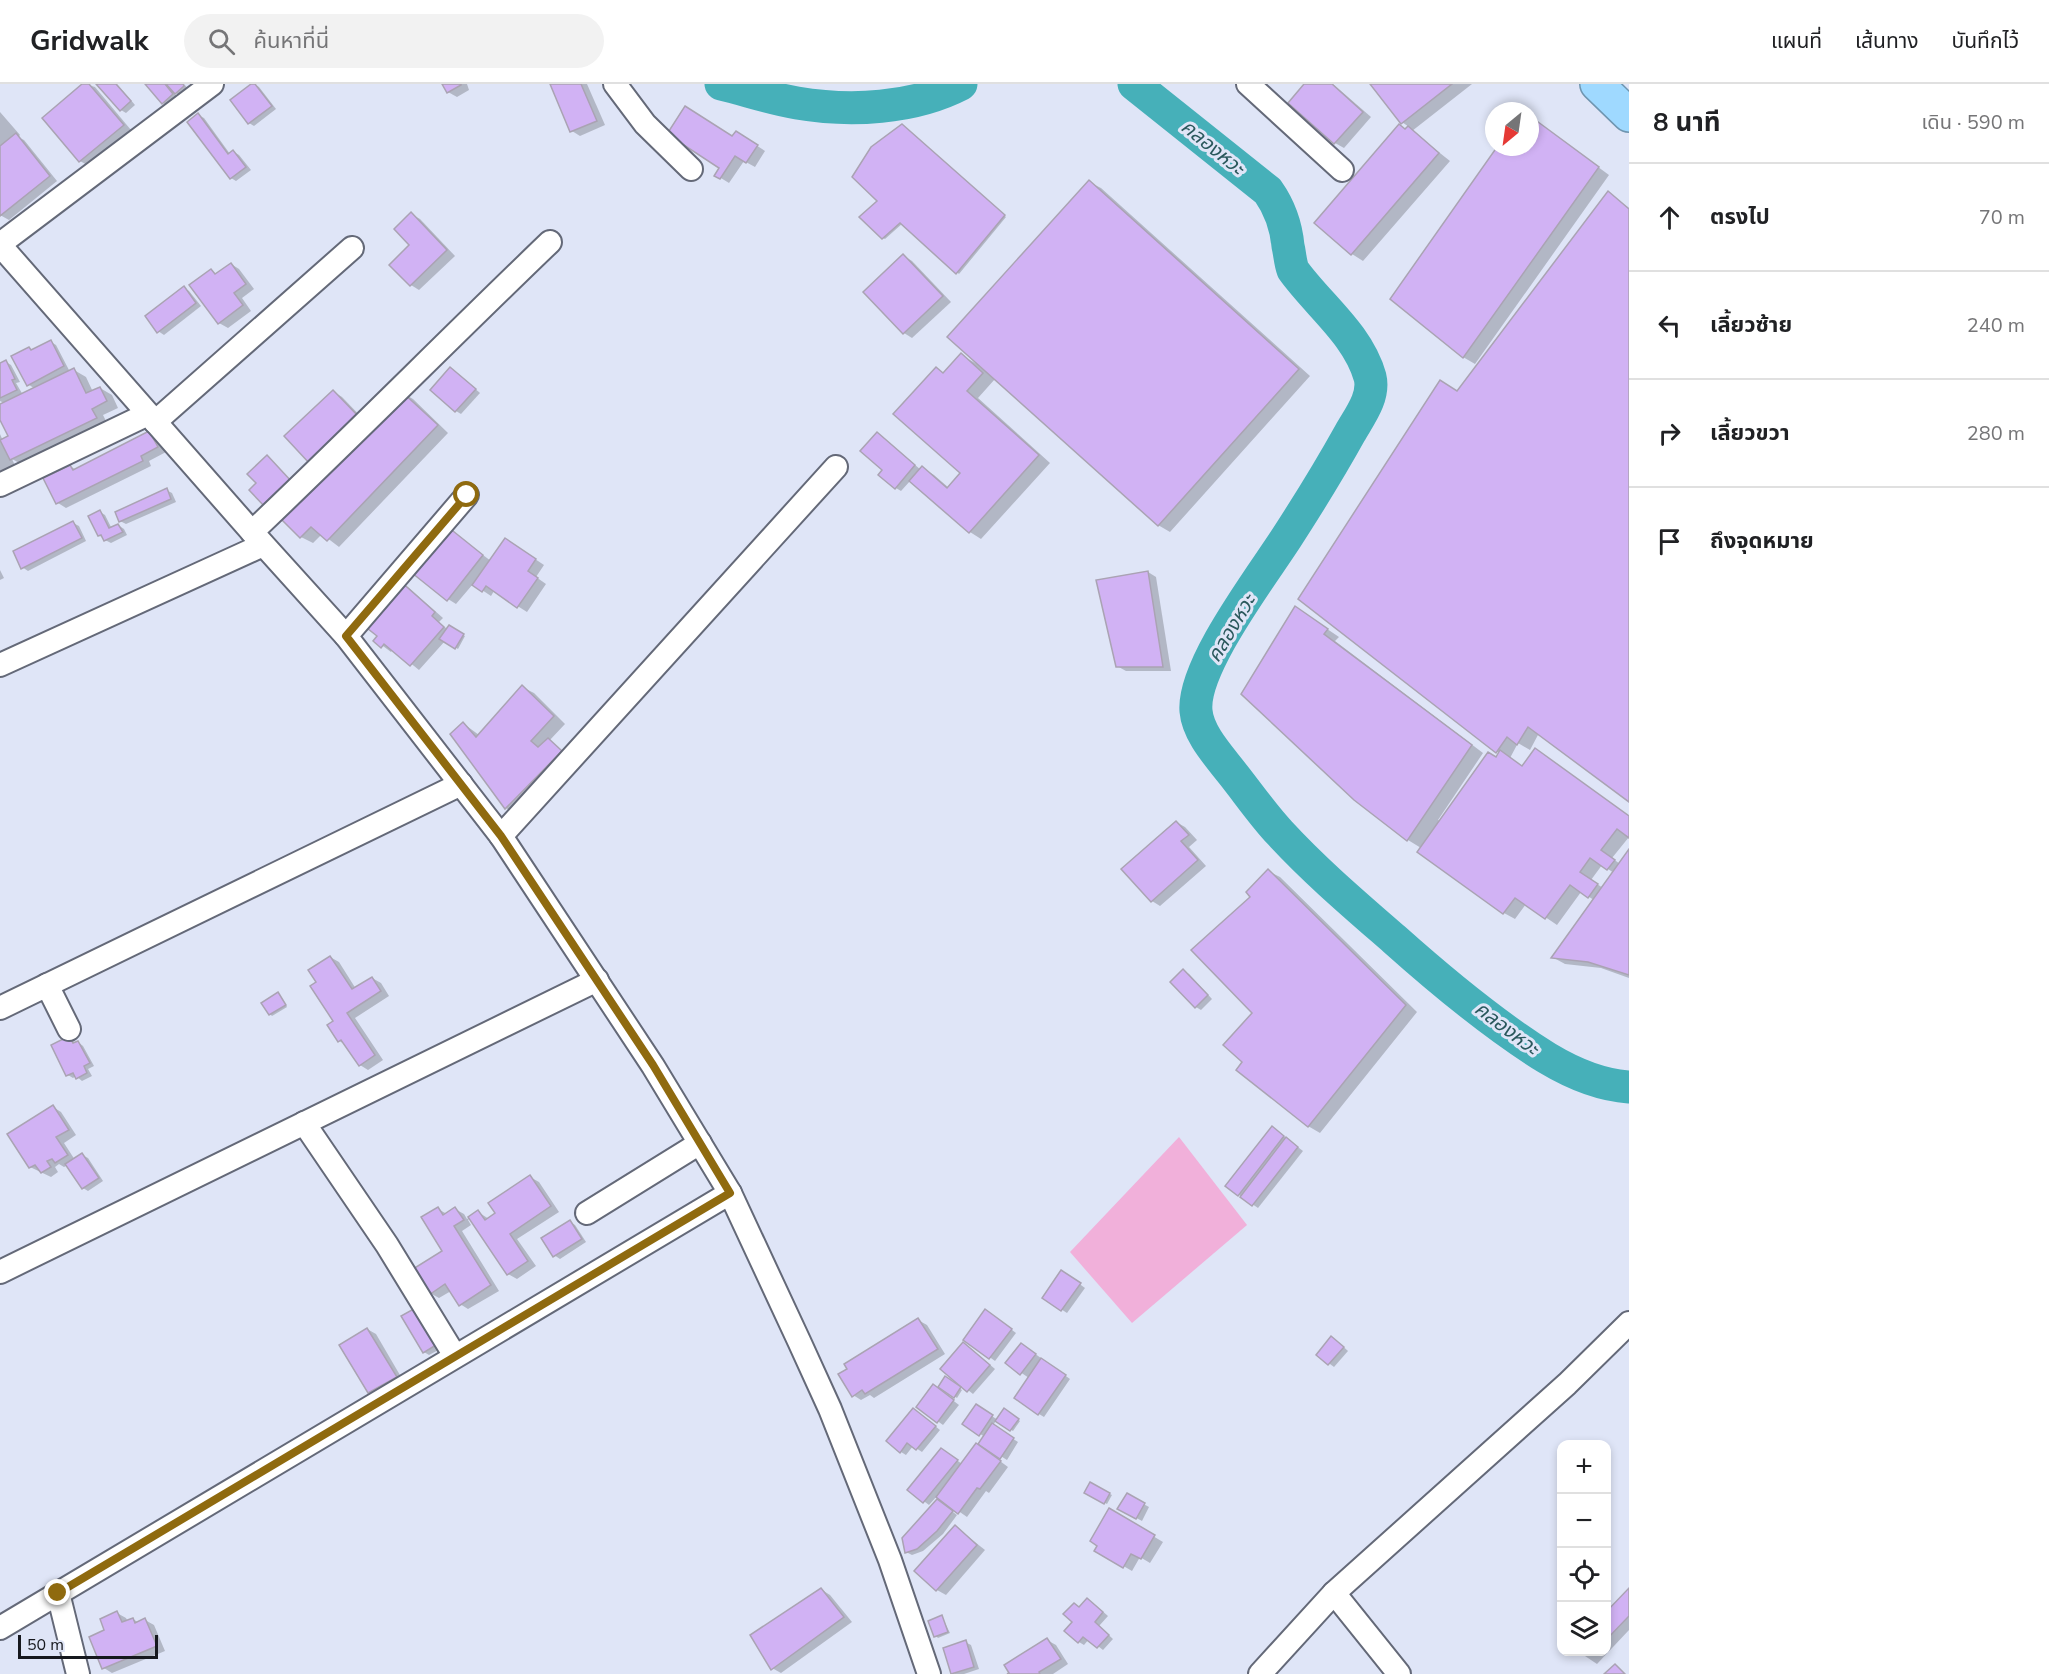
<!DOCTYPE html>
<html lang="th">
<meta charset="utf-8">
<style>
body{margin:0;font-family:"Nunito Sans","Noto Sans Thai",sans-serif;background:#f2f2f2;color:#202124}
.controls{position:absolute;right:18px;bottom:18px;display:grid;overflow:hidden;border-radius:12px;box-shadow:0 3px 9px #0003}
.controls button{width:54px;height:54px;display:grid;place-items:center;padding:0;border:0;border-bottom:2px solid #e0e0e0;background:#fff;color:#202124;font:30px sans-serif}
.compass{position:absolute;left:1485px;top:18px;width:54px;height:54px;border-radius:50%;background:#fff;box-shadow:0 3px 9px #0003;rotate:209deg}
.scale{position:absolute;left:18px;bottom:15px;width:140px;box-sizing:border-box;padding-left:6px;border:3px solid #16181e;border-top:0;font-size:16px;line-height:21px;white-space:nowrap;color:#16181e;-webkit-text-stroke:4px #dfe5f7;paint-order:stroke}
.stop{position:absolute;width:18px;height:18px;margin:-14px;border:4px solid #8f6a0f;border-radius:50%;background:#fff}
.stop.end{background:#8f6a0f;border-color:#fff;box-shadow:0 2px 6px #0008}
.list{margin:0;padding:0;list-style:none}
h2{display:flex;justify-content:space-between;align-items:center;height:78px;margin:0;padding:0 24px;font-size:26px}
h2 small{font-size:20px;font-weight:400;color:#757577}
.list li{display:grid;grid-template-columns:39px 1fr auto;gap:18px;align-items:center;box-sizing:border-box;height:108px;padding:0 24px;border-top:2px solid #e0e0e0}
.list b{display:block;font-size:22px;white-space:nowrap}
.list em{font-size:20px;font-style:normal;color:#757577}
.icon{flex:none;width:33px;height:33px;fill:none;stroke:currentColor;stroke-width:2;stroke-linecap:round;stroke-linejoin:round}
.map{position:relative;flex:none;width:1629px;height:1590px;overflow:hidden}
header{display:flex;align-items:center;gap:36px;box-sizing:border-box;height:84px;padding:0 30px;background:#fff;border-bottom:2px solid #e0e0e0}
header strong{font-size:28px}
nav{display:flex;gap:33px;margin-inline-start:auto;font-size:21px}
.search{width:420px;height:54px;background:#f2f2f2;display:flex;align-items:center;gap:15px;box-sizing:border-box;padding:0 21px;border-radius:33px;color:#757577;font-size:22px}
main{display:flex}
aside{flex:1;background:#fff}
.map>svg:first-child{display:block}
.green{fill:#f1b0da}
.shadow{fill:#0003;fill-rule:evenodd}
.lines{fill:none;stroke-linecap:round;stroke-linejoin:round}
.river{stroke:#46b0b9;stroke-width:33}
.building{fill:#d1b2f4;stroke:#aaa3b3;stroke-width:1.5}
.minor-casing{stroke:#646978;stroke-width:26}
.highway-casing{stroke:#6f95b0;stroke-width:36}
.minor{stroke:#fff;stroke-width:22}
.highway{stroke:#9fd9ff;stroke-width:33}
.route{stroke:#8f6a0f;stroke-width:8}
.labels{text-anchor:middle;stroke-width:6;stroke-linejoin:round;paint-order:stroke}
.water-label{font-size:20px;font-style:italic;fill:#2a585c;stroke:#dfe5f7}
</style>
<header>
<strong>Gridwalk</strong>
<div class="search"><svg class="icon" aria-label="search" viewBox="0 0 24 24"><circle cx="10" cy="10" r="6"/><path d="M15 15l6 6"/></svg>ค้นหาที่นี่</div>
<nav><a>แผนที่</a><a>เส้นทาง</a><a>บันทึกไว้</a></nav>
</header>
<main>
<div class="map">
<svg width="1629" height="1590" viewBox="0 0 1629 1590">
<rect width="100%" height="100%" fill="#dfe5f7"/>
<polygon class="green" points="1179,1053 1247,1141 1132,1239 1070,1168"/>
<g class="shadow">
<polygon points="85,0 95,3 131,46 89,82 80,77"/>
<polygon points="98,0 117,0 135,21 126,29 121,26"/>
<polygon points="147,0 184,0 189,6 181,12 172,7 178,13 168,22 163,19"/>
<polygon points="254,0 259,3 276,25 254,42 249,39"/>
<polygon points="444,0 467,0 469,6 457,13 448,8"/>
<polygon points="551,0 587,0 605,41 580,52 572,47"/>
<polygon points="1306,0 1333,0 1371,33 1344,64 1335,59 1290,19"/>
<polygon points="1372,0 1472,0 1412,47 1450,77 1363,177 1352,170 1400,42 1407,46 1409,43 1402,38"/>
<polygon points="0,28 20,51 18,53 24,56 57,97 9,136 0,131"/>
<polygon points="198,31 204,34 230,70 234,68 239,71 251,86 236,97 231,94"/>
<polygon points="1530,33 1609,91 1475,280 1463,273 1499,63 1530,63"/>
<polygon points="904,43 1006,133 959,190 903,139 885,155 883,154 879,117"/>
<polygon points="733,54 745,54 765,67 755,83 744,77 729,99 716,91"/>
<polygon points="1089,98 1101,104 1310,292 1170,448 1158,441 995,295 978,314 1050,379 981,455 970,448 911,396 901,407 896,404 884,386 882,353 921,386 923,384 934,391 949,404 962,389 944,290 961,271 977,280"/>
<path d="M1608 109 1629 124V716L1539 649 1530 666 1518 659 1510 674 1523 683 1547 673 1629 732V753L1612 774 1620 780 1629 767V894L1601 884 1565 880 1554 874 1594 816 1581 808 1557 841 1526 820 1515 835 1504 829 1421 764 1408 756 1355 715 1296 524 1339 553 1335 557 1483 669 1438 736 1440 737 1500 670 1300 514ZM1602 781 1614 789 1603 804 1591 796Z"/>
<polygon points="411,130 420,135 455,172 419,206 411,201"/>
<polygon points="904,172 912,177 951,218 912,254 904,249"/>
<polygon points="231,180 239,185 254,205 242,214 251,227 228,244 219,239 211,187 217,190"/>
<polygon points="184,204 189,207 201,222 164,251 158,247"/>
<polygon points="51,258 56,261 70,288 74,286 86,293 93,308 100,304 112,311 118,324 103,331 108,341 23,381 12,375 18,388 0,396 0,350 3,357 10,353 0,332 0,321 4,319 0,317 0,280 6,278 11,281 20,298 16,299 23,311 35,305 28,300 29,264 34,267"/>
<polygon points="456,288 480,309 461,330 456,327"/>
<polygon points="334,308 342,313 367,339 311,378"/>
<polygon points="401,308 413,315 448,349 339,463 322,450 313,459 301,453"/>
<polygon points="149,348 158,353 166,368 149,377 151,382 66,424 58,419 45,395 70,382 76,386"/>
<polygon points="166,406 172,409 176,418 126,440 120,437"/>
<polygon points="100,428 105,431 112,445 118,441 124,445 127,451 111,459 105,456 99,451"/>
<polygon points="73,439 79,442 86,457 28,487 22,483"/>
<polygon points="448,445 491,477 514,461 544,481 536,493 546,500 527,528 494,507 491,512 473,500 456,520 448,515"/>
<polygon points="0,486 4,494 0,496"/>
<polygon points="1148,488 1156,493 1171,587 1126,587 1117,582"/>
<polygon points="399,498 408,503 443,534 439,538 447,545 449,543 465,552 458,565 445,557 419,586 393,565 391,568 375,556"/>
<polygon points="522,603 534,609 565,640 549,657 572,674 517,731 506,724 464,640 479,651"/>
<polygon points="1176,738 1185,743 1197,756 1189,763 1206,782 1160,822 1152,817"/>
<polygon points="1268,787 1280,793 1417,928 1320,1049 1308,1042 1244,978 1254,929 1253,813"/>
<polygon points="330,873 339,878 356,905 372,894 381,899 389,912 355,934 383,976 368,986 360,981 347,961 339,957 335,938 318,899"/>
<polygon points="1183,887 1189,890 1212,915 1201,926 1196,923"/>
<polygon points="279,910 287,923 272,932 270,930"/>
<polygon points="69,954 76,959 78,958 83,962 94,982 88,985 92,992 82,997 76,992 73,994 68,991"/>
<polygon points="53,1023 61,1028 76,1051 64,1059 75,1076 82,1071 88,1074 103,1097 88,1107 83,1104 68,1081 64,1083 59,1080 55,1083 58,1088 51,1093 30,1083 9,1051"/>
<polygon points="1277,1047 1303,1067 1258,1124 1239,1111"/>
<polygon points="530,1093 539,1098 559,1128 517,1155 536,1182 517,1195 508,1190 470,1134 468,1136 471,1141 462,1147 499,1207 468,1225 460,1220 451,1207 439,1214 430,1209 444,1167 438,1125 447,1130 455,1125 464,1130 467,1135 478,1128 489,1135 497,1130"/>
<polygon points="570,1138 575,1141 586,1158 560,1175 554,1171"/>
<polygon points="1067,1191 1085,1204 1067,1229 1044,1214"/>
<polygon points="991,1230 1016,1249 995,1277 965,1255"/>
<polygon points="403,1233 446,1262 429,1271 424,1268"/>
<polygon points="918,1236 927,1241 945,1270 874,1314 870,1311 861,1316 853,1311"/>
<polygon points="367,1245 376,1250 404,1298 378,1313 369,1308"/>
<polygon points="1337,1257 1348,1267 1334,1283 1318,1271"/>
<polygon points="969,1263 995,1285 973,1310 942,1285"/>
<polygon points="1027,1264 1070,1295 1044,1333 1039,1330 1029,1294 1007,1279"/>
<polygon points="945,1294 962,1306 957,1314 940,1302"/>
<polygon points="938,1305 959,1321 943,1341 918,1323"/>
<polygon points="976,1322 998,1336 1005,1326 1020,1337 1013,1347 996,1336 993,1342 1018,1358 1007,1376 980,1359 985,1353 964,1340"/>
<polygon points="919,1329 940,1346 922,1368 913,1362 906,1371 901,1368"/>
<polygon points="985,1366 1008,1383 989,1409 986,1407 967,1433 937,1412 929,1421 909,1406 947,1369 962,1380"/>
<polygon points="1091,1400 1112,1411 1107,1420 1086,1409"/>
<polygon points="1127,1411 1149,1423 1142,1437 1120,1425"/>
<polygon points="942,1420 957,1431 943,1450 923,1467 912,1471 906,1468"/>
<polygon points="1109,1426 1163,1458 1150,1479 1140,1473 1132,1487 1096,1466"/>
<polygon points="956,1443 985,1466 946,1511 937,1506"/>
<polygon points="822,1506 830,1511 852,1538 781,1589 772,1584"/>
<polygon points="1629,1506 1629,1546 1597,1580 1579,1568 1606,1568 1606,1530"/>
<polygon points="1093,1519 1108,1532 1099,1542 1113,1555 1103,1566 1089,1555 1084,1561 1079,1558 1074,1537 1080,1524"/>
<polygon points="117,1529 126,1534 128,1538 133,1535 139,1539 145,1536 154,1541 165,1567 112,1589 104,1584 106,1547"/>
<polygon points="942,1533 950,1549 938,1554 936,1552"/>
<polygon points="1047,1556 1056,1561 1068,1580 1053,1590 1009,1590"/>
<polygon points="965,1558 971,1561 979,1585 964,1590 955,1590 953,1589"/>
</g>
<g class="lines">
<g class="river">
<path d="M721 0C746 6 772 15 797 19 850 28 913 25 961 0"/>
<path d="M1134 0 1268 107C1280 124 1286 141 1288 162 1290 170 1290 178 1293 186 1318 221 1358 250 1370 293 1375 313 1359 333 1350 349 1330 385 1309 419 1287 453 1262 492 1192 583 1196 627 1198 650 1219 672 1232 689 1248 709 1263 731 1280 749 1315 787 1355 821 1394 855 1441 897 1492 940 1547 974 1572 989 1599 1001 1629 1003"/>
</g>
</g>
<g class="building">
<polygon points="82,0 89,0 124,41 79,78 42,34"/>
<polygon points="96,0 116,0 131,17 120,27"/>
<polygon points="145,0 165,0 173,10 162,20"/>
<polygon points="166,0 183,0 184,2 175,10"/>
<polygon points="251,0 255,0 272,22 248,40 230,16"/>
<polygon points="442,0 461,0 461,1 447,9"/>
<polygon points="550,0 581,0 597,37 570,48"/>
<polygon points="1304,0 1332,0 1363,28 1334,60 1288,19"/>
<polygon points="1370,0 1452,0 1401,40"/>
<polygon points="685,22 732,52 736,47 758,61 746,79 735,72 720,95 714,92 719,84 667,50"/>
<polygon points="198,29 228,70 233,66 246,83 230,95 187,38"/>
<polygon points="1530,32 1599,83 1463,274 1390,215 1497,63 1530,63"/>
<polygon points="902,40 1005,131 956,190 900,139 882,155 859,133 877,117 852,93 871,63"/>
<polygon points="1399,40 1405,45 1408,42 1439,69 1351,171 1314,139"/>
<polygon points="16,49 50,92 0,132 0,62"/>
<polygon points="1089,96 1299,285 1158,442 947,253"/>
<polygon points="1608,107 1629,125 1629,718 1528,643 1517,661 1507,653 1496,669 1298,515 1440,296 1457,307"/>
<polygon points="411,128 447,166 410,202 389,181 409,161 394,145"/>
<polygon points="903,170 943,212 903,250 863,208"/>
<polygon points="231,179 246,200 234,209 243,221 218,240 189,201 211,185 215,190"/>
<polygon points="184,202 196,219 157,249 145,232"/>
<polygon points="51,256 64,282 27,302 11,272 29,263 31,266"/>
<polygon points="961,269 983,289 967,307 1039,371 969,449 909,397 922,382 947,404 960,389 893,330 936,283 943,289"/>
<polygon points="6,276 15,295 12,296 17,306 0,314 0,279"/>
<polygon points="450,283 476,305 455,328 430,306"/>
<polygon points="74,284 86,309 100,303 107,317 92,325 97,334 10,376 0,356 8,352 0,336 0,320"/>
<polygon points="333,306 359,333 310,380 284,352"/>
<polygon points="401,307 438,341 327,457 311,443 300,454 279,433"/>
<polygon points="149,347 158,363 141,372 143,377 56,420 43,394 70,381 73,386"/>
<polygon points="877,348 915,381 895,405 878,391 882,386 860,367"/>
<polygon points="267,371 292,398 265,423 249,406 256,399 247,390"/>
<polygon points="167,404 171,415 119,438 115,428"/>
<polygon points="100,426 109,444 118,440 123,448 104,457 101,451 98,452 88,432"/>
<polygon points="73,437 82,454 21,485 13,467"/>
<polygon points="448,443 483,471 447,517 412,489"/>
<polygon points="505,454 536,475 528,487 538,494 517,524 486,502 482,508 472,501"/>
<polygon points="1148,487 1163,583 1116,583 1096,496"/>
<polygon points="399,496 435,528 432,532 444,543 410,582 384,560 381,564 373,557 377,552 367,544"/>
<polygon points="1295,522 1328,545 1324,550 1472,661 1407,757 1354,716 1241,610"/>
<polygon points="449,541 464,550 455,565 439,555"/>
<polygon points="522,601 554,632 531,657 538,663 548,654 562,667 505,725 450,650 463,638 476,653"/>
<polygon points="1535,664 1629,732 1629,754 1617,745 1601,766 1615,776 1607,786 1590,774 1580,788 1598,800 1588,814 1570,801 1545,835 1515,814 1503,830 1417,768 1488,668 1496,673 1500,666 1522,682"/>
<polygon points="1176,737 1189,751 1181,757 1198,776 1151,818 1121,785"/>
<polygon points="1629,765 1629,891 1588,878 1551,874"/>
<polygon points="1268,785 1406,921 1308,1043 1236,986 1242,978 1223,961 1252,929 1191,866 1250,813 1246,808"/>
<polygon points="330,872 352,905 372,893 381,907 347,929 375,971 359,982 341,956 338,958 327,941 333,937 310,902 316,898 308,886"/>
<polygon points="1183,885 1208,911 1195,924 1170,898"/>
<polygon points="278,908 286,921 269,931 261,919"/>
<polygon points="69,952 73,959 78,957 90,979 84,982 87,989 76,995 73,989 66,992 51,961"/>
<polygon points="53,1021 69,1046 56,1053 68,1071 55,1079 52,1075 47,1077 51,1083 41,1089 35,1081 29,1084 7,1050"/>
<polygon points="1272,1042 1284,1052 1238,1112 1225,1102"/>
<polygon points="1286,1053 1298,1063 1252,1122 1240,1113"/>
<polygon points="82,1069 99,1094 82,1105 65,1080"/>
<polygon points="530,1091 551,1122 510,1150 528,1177 507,1191 468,1133 478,1126 485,1136 495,1129 488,1119"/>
<polygon points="438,1123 443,1131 455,1123 464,1136 454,1142 491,1201 459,1222 445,1200 429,1211 413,1185 442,1167 421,1133"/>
<polygon points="570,1136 582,1155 553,1173 541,1154"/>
<polygon points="1061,1186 1081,1199 1061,1227 1042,1214"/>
<polygon points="419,1222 441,1258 423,1269 401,1232"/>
<polygon points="985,1225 1012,1245 989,1275 963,1256"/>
<polygon points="918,1234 938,1265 865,1310 862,1306 852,1313 838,1290 847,1285 844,1280"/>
<polygon points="367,1244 397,1293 368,1309 339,1261"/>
<polygon points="1331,1252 1344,1263 1328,1281 1316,1271"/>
<polygon points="963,1258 990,1281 967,1308 940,1285"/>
<polygon points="1021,1259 1036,1270 1020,1291 1005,1279"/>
<polygon points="1041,1274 1066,1291 1038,1331 1014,1314"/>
<polygon points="945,1292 961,1303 954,1314 938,1303"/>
<polygon points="933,1300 954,1316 937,1339 916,1323"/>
<polygon points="976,1320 993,1331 979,1352 962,1340"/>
<polygon points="913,1324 936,1342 916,1366 907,1359 900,1369 886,1357"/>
<polygon points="1004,1324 1019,1335 1010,1347 995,1337"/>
<polygon points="992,1339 1014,1354 1000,1375 978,1360"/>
<polygon points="976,1359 1001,1377 980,1405 977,1404 958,1430 936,1413"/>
<polygon points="941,1364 958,1376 923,1419 907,1406"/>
<polygon points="1090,1398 1110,1409 1104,1420 1084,1409"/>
<polygon points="1127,1409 1145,1419 1136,1435 1117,1425"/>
<polygon points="937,1415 953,1427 937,1447 917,1465 905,1469 902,1454"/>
<polygon points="1109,1424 1155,1451 1141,1475 1131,1470 1123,1484 1094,1467 1097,1462 1090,1457"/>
<polygon points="955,1441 977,1461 936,1507 914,1487"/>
<polygon points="821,1504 844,1533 771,1586 750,1551"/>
<polygon points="1629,1504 1629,1532 1606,1556 1606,1528"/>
<polygon points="1087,1514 1103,1528 1095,1538 1109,1551 1097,1564 1083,1553 1078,1559 1064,1547 1072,1538 1063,1530 1074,1519 1079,1523"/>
<polygon points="117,1527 122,1538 133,1534 135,1539 145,1534 157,1562 102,1585 89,1553 104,1546 100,1535"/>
<polygon points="942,1531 948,1548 934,1553 928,1537"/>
<polygon points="1047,1554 1061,1575 1039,1588 1040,1590 1007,1590 1009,1589 1004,1581"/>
<polygon points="966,1556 974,1583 951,1590 943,1564"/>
<polygon points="1615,1580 1625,1590 1604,1590"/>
</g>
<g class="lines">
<g class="minor-casing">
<g id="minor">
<polyline points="615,0 645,40 691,85"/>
<polyline points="1248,0 1342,86"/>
<polyline points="0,160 212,0"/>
<polyline points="0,161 252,448 346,552 501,752 653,982 730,1109 799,1257 830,1325 890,1476 929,1590"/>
<polyline points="155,338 352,164"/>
<polyline points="0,401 148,330"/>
<path d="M252 448C352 353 450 254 550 158"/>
<polyline points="346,552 467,411"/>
<polyline points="0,581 263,461"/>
<polyline points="501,752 836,383"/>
<polyline points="47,901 69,945"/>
<polyline points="0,924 461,700"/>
<polyline points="304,1039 387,1161 455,1272"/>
<polyline points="587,1129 700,1059"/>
<polyline points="0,1188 597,896"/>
<polyline points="58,1509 78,1590"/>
<polyline points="1334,1509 1399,1590"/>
<polyline points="0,1544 730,1109"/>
<polyline points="1260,1590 1334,1509 1567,1300 1629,1239"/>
</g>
</g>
<g class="highway-casing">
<polyline id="highway" points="1597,0 1629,31"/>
</g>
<use href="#minor" class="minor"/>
<use href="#highway" class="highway"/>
</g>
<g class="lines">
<polyline class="route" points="58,1509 730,1109 653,981 501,752 346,552 467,411"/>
</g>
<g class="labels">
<g class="water-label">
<text transform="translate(1213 63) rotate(39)" y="7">คลองหวะ</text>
<text transform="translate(1231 544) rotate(-59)" y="7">คลองหวะ</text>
<text transform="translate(1507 944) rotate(37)" y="7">คลองหวะ</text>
</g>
</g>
</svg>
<div class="controls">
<button>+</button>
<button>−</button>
<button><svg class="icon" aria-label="locate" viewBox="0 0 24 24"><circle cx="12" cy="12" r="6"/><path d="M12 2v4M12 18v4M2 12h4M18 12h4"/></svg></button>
<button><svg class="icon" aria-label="layers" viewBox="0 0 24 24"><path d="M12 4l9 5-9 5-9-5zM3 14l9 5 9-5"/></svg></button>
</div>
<svg class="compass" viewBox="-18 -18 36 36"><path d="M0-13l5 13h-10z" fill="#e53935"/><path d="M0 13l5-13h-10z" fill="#757577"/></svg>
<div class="scale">50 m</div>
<div class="stop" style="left:467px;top:411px"></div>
<div class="stop end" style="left:58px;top:1509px"></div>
</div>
<aside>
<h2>8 นาที<small>เดิน · 590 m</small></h2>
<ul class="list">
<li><svg class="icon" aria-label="ahead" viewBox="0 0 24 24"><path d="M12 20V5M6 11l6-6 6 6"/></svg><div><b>ตรงไป</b></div><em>70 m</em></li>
<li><svg class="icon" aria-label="left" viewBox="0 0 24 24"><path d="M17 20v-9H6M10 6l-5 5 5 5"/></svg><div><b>เลี้ยวซ้าย</b></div><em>240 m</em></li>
<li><svg class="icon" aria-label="right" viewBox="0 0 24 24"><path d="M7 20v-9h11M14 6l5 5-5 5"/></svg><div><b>เลี้ยวขวา</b></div><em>280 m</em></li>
<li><svg class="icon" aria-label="arrive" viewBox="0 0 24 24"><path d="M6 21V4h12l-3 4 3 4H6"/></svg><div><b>ถึงจุดหมาย</b></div></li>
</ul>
</aside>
</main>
